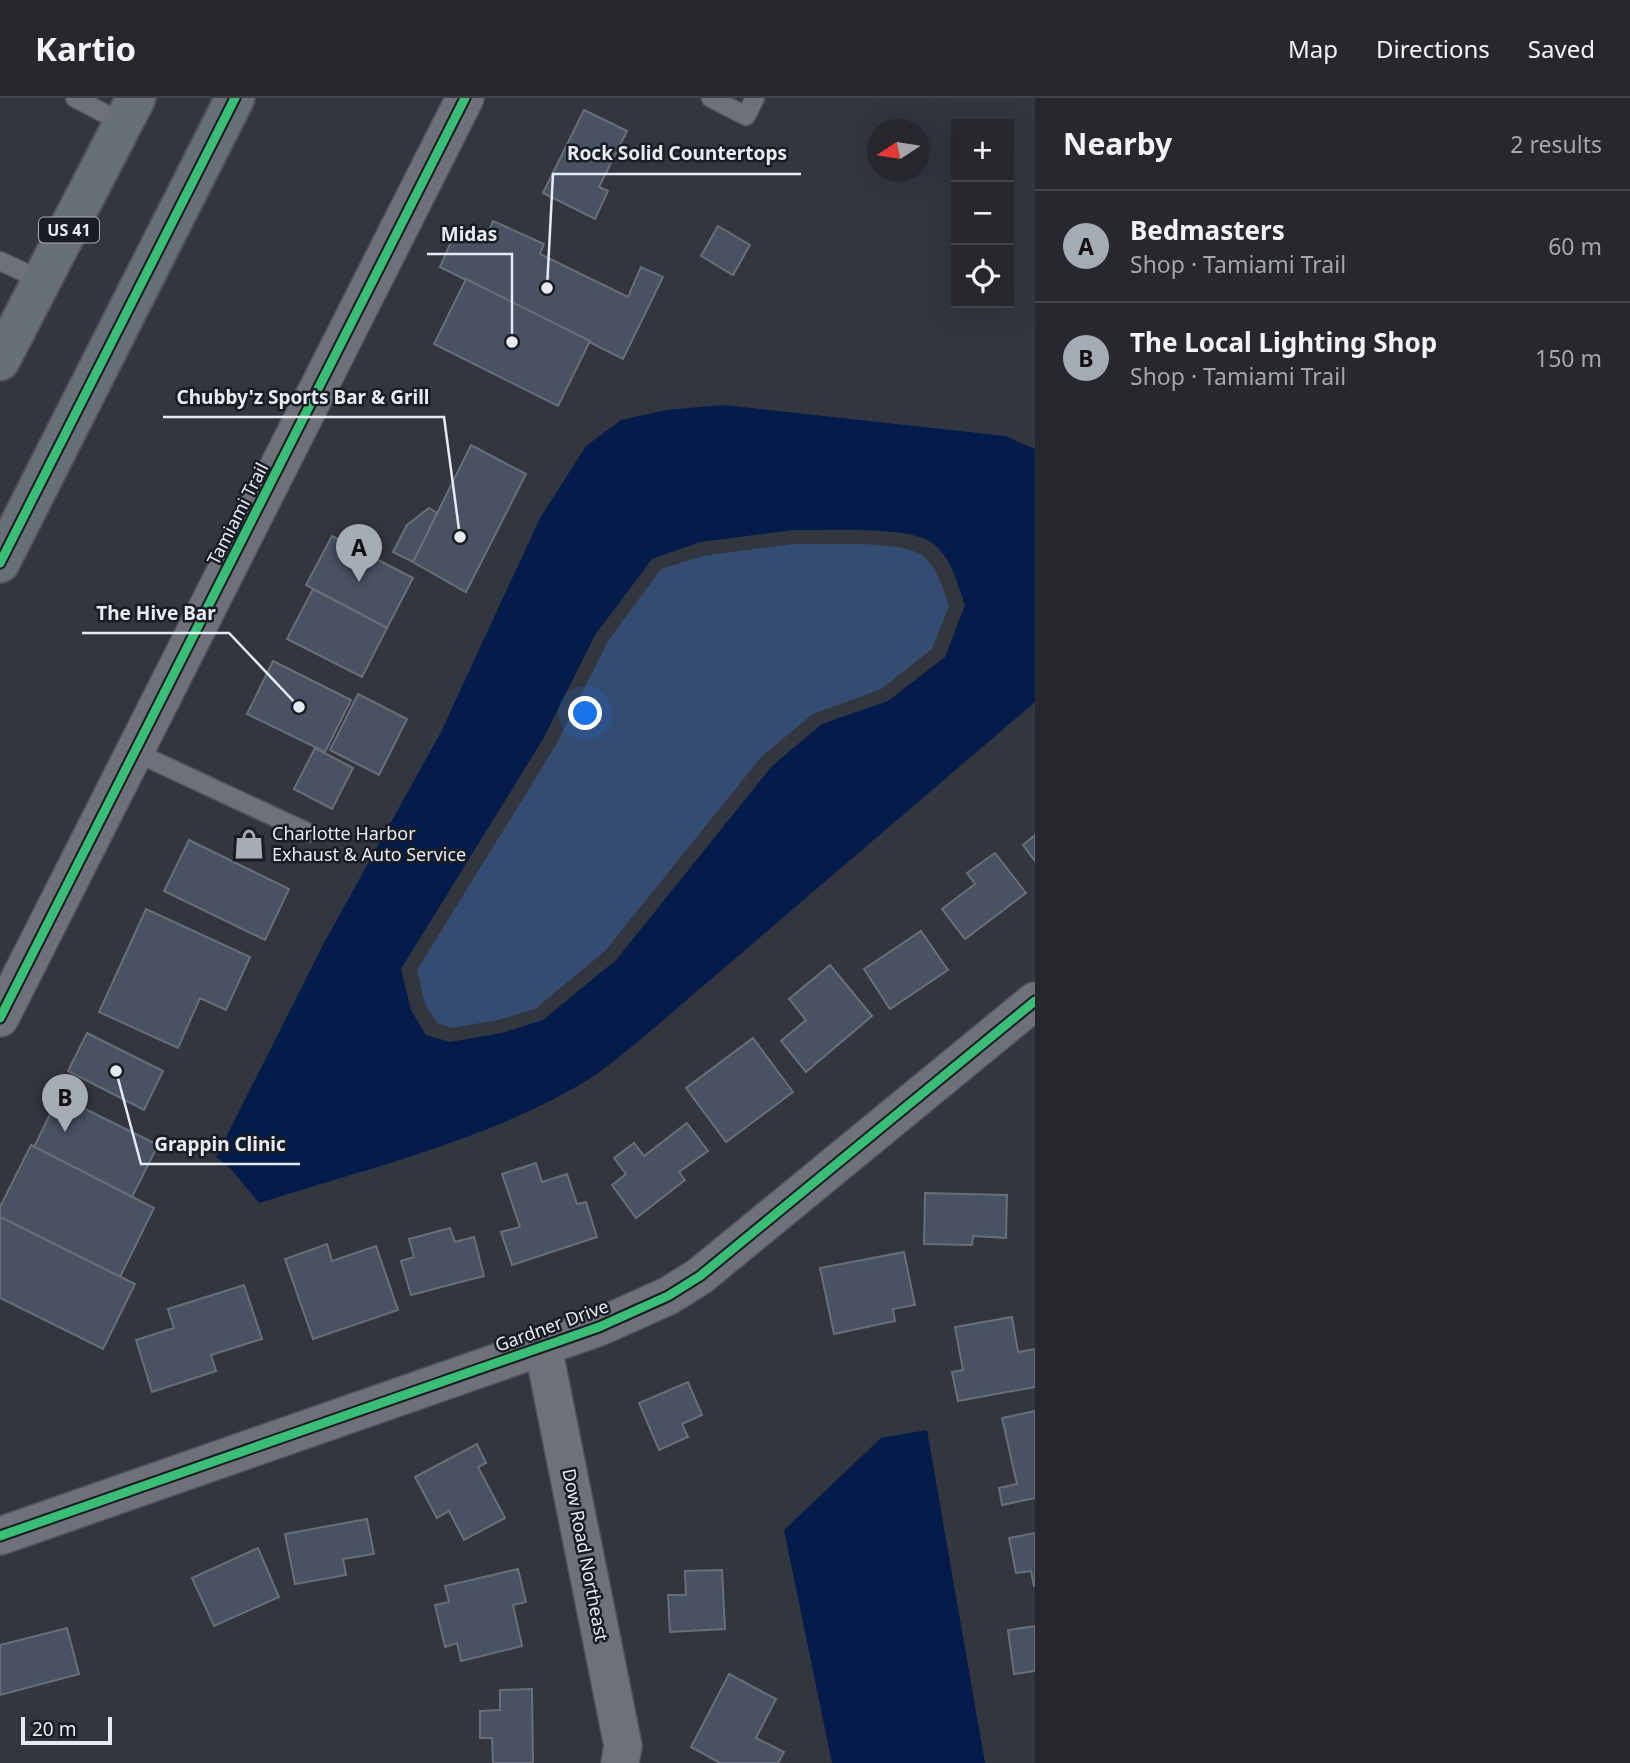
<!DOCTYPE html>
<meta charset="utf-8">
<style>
body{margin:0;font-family:"Noto Sans",sans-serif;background:#2e3036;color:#f1f3f6}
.controls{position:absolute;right:21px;top:21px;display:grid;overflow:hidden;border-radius:0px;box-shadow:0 7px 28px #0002}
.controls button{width:63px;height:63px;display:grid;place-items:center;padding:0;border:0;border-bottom:2px solid #42444a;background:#26282e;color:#f1f3f6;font:35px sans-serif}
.compass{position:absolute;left:867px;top:21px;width:63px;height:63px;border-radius:50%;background:#26282e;box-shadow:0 7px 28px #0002;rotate:258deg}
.scale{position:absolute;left:21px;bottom:18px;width:91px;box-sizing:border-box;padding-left:7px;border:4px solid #e5ebf4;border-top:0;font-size:19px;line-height:24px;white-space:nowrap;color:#e5ebf4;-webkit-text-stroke:5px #181c23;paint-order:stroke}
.you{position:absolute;left:586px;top:616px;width:24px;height:24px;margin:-18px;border:5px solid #fff;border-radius:50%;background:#1a73e8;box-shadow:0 0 0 10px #1a73e833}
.badge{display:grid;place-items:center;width:46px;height:46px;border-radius:50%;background:#a6acb4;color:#111;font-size:23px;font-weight:700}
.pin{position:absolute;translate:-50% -58px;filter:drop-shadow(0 2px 4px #0008)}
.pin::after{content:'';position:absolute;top:37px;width:24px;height:21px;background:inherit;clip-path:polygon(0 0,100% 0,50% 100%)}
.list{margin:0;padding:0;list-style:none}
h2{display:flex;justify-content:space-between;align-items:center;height:91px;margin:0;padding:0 28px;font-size:30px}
h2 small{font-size:23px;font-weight:400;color:#a4a6aa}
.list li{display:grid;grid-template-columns:46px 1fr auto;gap:21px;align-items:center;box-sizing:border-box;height:112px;padding:0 28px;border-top:2px solid #42444a}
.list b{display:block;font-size:26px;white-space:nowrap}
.list p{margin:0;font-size:23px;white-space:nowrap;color:#a4a6aa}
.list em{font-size:23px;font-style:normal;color:#a4a6aa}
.icon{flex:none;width:38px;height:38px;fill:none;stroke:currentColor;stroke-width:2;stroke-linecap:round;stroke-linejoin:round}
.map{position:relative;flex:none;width:1035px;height:1665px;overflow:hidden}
header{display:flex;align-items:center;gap:42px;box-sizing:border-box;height:98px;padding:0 35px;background:#26282e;border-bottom:2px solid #42444a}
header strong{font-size:33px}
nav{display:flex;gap:38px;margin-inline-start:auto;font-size:24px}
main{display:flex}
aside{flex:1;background:#26282e}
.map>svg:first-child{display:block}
.green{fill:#354c72}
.water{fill:#041c4c;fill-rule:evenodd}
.building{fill:#485263;stroke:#6a6e76;stroke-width:2}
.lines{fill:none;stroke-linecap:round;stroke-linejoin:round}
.lane-casing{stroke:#4f545a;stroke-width:21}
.street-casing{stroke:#4f545a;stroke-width:40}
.primary-casing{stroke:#4f545a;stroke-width:42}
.lane{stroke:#6e7278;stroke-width:18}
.street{stroke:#6e7278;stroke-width:37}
.primary{stroke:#696f78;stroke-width:38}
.cycleway-casing{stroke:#181c23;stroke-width:13}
.cycleway{stroke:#3abd76;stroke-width:9}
.labels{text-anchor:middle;stroke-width:5;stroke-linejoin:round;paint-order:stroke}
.shield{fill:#181c23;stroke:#a8adb5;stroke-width:2}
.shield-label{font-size:16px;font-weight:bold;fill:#e5ebf4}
.street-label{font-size:18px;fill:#e5ebf4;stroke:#181c23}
.poi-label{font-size:18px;fill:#e5ebf4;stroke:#181c23;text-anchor:start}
.leader{fill:none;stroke:#e5ebf4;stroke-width:2.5}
.callout-dot{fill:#e5ebf4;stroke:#181c23;stroke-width:2.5}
.callout-label{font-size:19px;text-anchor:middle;font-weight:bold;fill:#e5ebf4;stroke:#181c23;stroke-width:5;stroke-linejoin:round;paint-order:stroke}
</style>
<header>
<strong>Kartio</strong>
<nav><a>Map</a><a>Directions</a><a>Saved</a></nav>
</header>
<main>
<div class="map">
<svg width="1035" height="1665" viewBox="0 0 1035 1665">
<rect width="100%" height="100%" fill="#32363e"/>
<path class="green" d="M793 446C821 447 905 441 924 459 938 471 943 491 949 508L932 551 881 591 813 616 762 658 605 853 535 911 498 922 452 930 437 925 425 906 417 872 556 647 608 543 661 471 703 458Z"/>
<g class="water">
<path d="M724 307 1005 338 1035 351V604L640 942C623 955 607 970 589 981 495 1040 365 1071 259 1105L231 1071 216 1059 324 845 441 634 540 420 586 348 621 322 666 312ZM793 432C825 433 907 427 932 445 951 458 958 487 965 507L945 559 888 603 822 626 772 668 616 862 543 922 502 935 450 944 426 937 411 912 401 871 543 641 595 537 652 461 700 444Z"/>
<polygon points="927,1332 985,1665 832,1665 784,1432 881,1340"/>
</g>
<g class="building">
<polygon points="584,12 627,33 599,89 608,93 595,121 543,95"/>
<polygon points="493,123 544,146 540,156 628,199 641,169 663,179 623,261 440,169 457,130 485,143"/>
<polygon points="718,128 750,147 733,177 701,158"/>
<polygon points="466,181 590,243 558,308 434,246"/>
<polygon points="471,347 526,376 466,494 413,464"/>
<polygon points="429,410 437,415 413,464 393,454 407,427"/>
<polygon points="332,438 413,480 387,530 306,487"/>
<polygon points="313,491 387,530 362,579 287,541"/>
<polygon points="273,563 351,602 325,654 247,616"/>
<polygon points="358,596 407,621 379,677 330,652"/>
<polygon points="315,650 353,670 332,711 294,691"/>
<polygon points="1035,737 1035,763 1023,747"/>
<polygon points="189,742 289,791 265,842 164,793"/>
<polygon points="995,755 1026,795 965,841 942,811 975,786 967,775"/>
<polygon points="146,811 250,859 226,912 200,900 178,950 99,914"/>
<polygon points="921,833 948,872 890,911 864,871"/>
<polygon points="830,867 872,918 806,974 781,943 806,922 789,901"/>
<polygon points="87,935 163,973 144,1012 68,973"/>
<polygon points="753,940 793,994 726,1044 686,990"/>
<polygon points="59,998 158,1047 132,1099 34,1049"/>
<polygon points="687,1025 708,1053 679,1074 685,1082 636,1120 612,1087 626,1076 614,1060 634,1045 644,1058"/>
<polygon points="31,1047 154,1110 120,1179 0,1119 0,1109"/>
<polygon points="536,1065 542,1084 567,1076 577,1106 586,1104 597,1139 512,1167 501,1134 520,1129 502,1076"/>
<polygon points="925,1095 1007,1097 1006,1140 973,1138 972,1147 924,1146"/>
<polygon points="0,1119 135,1186 103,1251 0,1200"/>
<polygon points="450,1130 455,1144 474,1139 484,1178 411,1197 401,1163 414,1159 409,1141"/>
<polygon points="327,1146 332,1163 376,1148 398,1212 313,1241 285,1161"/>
<polygon points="904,1154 915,1207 893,1211 895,1223 834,1236 820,1170"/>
<polygon points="244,1187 262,1241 211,1257 216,1273 152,1294 136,1242 174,1230 168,1211"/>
<polygon points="1012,1219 1018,1254 1035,1251 1035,1289 958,1303 952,1274 963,1272 955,1229"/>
<polygon points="688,1284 702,1317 682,1326 688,1339 659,1352 639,1305"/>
<polygon points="1035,1313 1035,1400 1002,1407 999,1390 1017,1386 1002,1320"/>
<polygon points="477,1346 486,1365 478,1369 505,1420 464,1442 449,1413 437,1420 415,1379"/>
<polygon points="367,1421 374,1456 343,1461 346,1477 295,1486 285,1436"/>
<polygon points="1035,1435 1035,1488 1034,1488 1031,1473 1016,1475 1009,1440"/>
<polygon points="258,1450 279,1499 214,1528 192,1480"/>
<polygon points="518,1471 526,1504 513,1507 522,1548 461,1563 457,1545 445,1549 435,1507 449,1504 445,1488"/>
<polygon points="722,1472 725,1531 670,1534 668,1497 686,1497 685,1473"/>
<polygon points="1035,1528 1035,1573 1014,1576 1008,1532"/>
<polygon points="67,1530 79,1576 0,1597 0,1547"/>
<polygon points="729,1576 776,1601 756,1640 784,1654 778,1665 720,1665 691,1649"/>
<polygon points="532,1591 533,1665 493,1665 492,1640 480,1640 480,1613 500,1612 500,1592"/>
</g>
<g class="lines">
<g class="lane-casing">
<g id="lane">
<polyline points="75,0 123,25"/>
<polyline points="711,0 746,18 755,0"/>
<polyline points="0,163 43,183"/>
<polyline points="135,654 309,735"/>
</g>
</g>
<g class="street-casing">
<g id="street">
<polyline points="0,920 465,0"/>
<polyline points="543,1249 623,1648 620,1665"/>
<polyline points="0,1438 599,1229 668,1198 700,1178 1035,903"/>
</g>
</g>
<g class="primary-casing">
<g id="primary">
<polyline points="0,263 136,0"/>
<polyline points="0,465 235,0"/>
</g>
</g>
<use href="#lane" class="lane"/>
<use href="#street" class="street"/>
<use href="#primary" class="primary"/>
<g class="cycleway-casing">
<g id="cycleway">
<polyline points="0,465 235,0"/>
<polyline points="0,920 465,0"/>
<polyline points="0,1438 599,1229 668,1198 700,1178 1035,903"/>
</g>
</g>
<use href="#cycleway" class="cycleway"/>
</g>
<defs>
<g id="shop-bare" transform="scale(2.415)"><path d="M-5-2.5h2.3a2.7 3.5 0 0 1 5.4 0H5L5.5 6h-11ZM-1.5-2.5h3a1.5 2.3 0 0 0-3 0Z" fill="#a6acb4" stroke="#181c23" stroke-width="2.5" paint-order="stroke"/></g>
</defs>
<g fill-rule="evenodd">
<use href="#shop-bare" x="249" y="746"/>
</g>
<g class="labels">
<rect class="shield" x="39" y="119.5" width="60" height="25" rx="5"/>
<g class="shield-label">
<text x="69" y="138">US 41</text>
</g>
<g class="street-label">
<text transform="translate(238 416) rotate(-63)" y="6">Tamiami Trail</text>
<text transform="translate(552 1228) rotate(-20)" y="6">Gardner Drive</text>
<text transform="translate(585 1457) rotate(79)" y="6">Dow Road Northeast</text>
</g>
<g class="poi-label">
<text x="272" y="742">Charlotte Harbor<tspan x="272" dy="21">Exhaust &amp; Auto Service</tspan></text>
</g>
</g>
<path class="leader" d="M547 190L553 76H801M512 244L512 156H427M460 439L444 319H163M299 609L229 535H82M116 973L141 1066H300"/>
<g class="callout-dot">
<circle cx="547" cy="190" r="7"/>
<circle cx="512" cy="244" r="7"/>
<circle cx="460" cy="439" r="7"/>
<circle cx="299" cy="609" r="7"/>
<circle cx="116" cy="973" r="7"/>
</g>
<g class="callout-label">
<text x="677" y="62">Rock Solid Countertops</text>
<text x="469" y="143">Midas</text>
<text x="303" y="306">Chubby'z Sports Bar &amp; Grill</text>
<text x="156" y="522">The Hive Bar</text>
<text x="220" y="1053">Grappin Clinic</text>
</g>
</svg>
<div class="controls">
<button>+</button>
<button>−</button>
<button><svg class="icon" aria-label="locate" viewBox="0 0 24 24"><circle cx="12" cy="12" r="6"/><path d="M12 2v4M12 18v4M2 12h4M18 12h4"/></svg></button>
</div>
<svg class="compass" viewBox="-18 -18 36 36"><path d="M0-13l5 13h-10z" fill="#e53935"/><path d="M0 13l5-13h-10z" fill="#a4a6aa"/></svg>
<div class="scale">20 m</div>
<div class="you"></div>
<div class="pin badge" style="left:359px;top:484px">A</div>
<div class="pin badge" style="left:65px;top:1034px">B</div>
</div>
<aside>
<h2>Nearby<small>2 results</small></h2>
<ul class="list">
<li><span class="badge">A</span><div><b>Bedmasters</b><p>Shop · Tamiami Trail</p></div><em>60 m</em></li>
<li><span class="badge">B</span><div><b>The Local Lighting Shop</b><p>Shop · Tamiami Trail</p></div><em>150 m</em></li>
</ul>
</aside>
</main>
